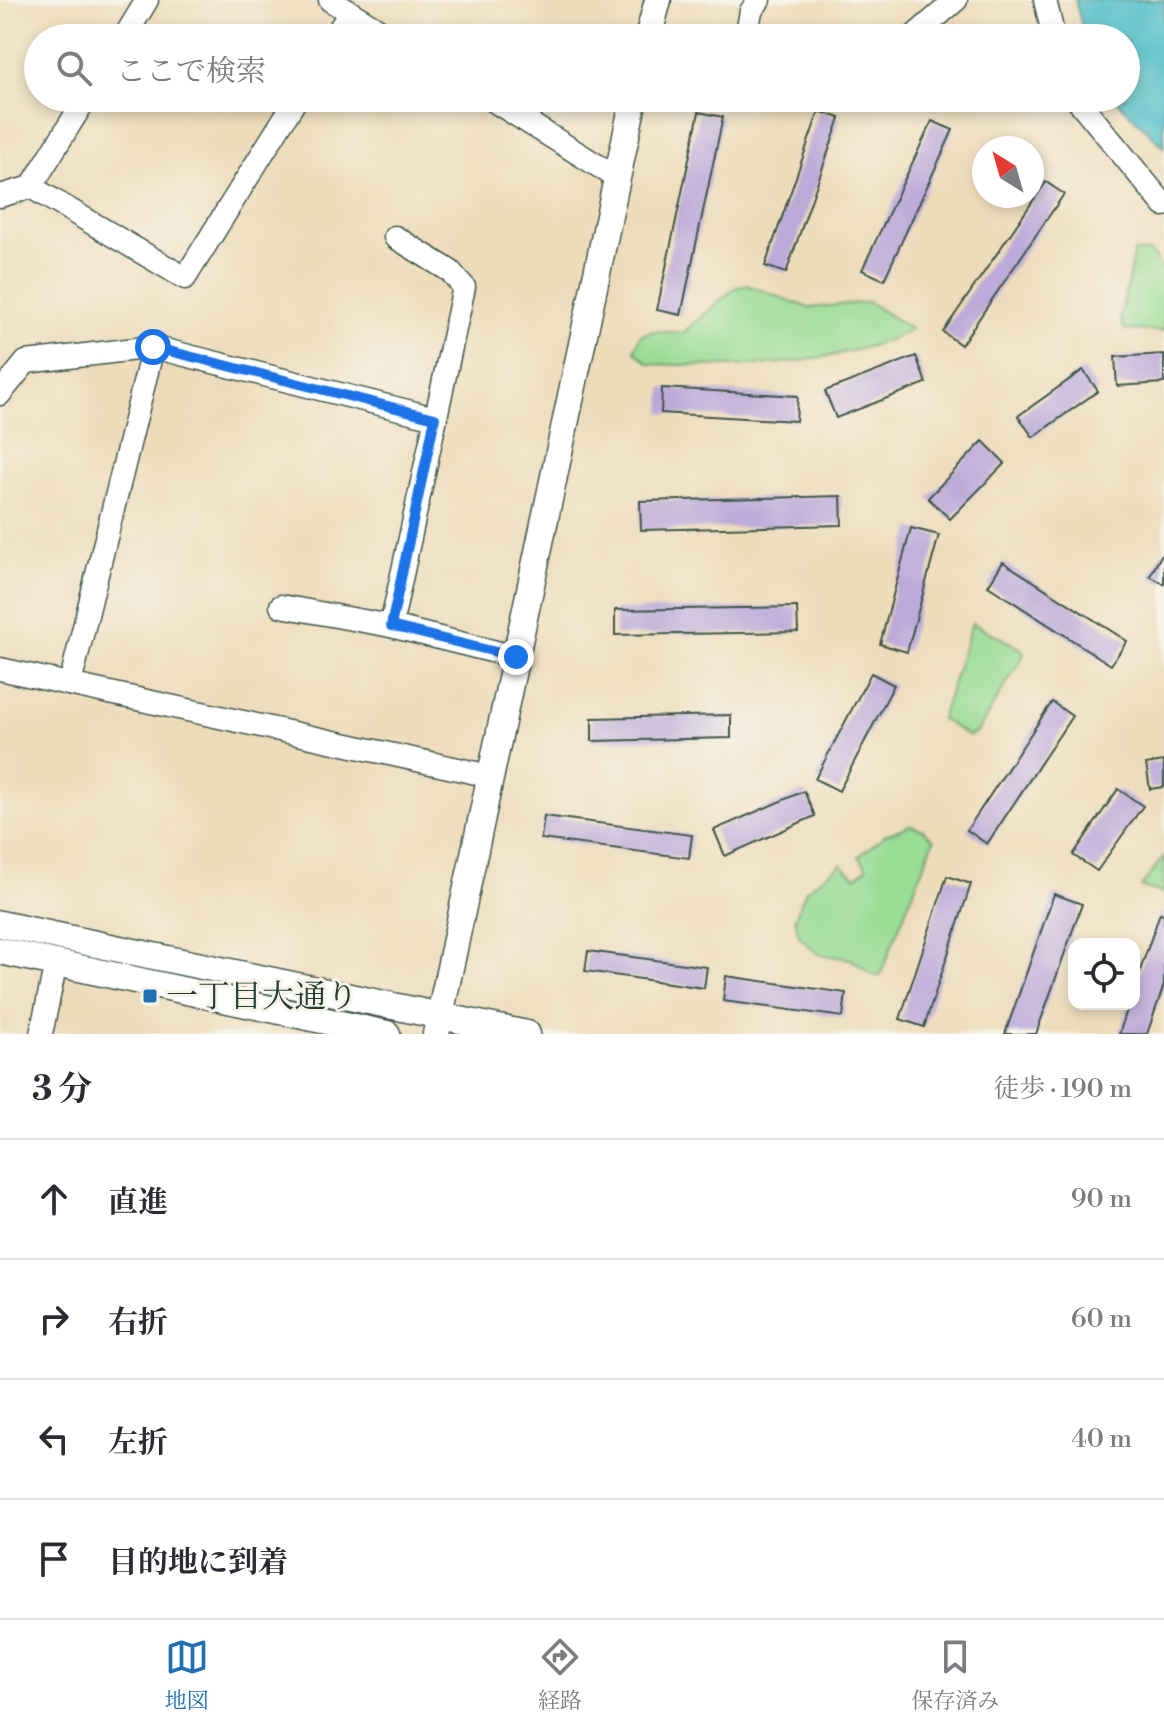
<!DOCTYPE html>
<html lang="ja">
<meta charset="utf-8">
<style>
body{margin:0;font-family:"Libre Bodoni","Noto Serif JP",serif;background:#f2f2f3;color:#2b2b33}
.controls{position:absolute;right:24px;bottom:24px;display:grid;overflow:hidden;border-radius:16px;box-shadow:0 4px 12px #0003}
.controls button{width:72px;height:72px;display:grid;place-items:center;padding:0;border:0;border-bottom:2px solid #e1e1e2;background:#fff;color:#2b2b33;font:40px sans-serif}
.compass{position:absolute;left:972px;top:136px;width:72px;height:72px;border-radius:50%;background:#fff;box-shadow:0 4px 12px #0003;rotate:323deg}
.stop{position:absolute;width:24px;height:24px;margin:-18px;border:6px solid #1a73e8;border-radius:50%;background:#fff}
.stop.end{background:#1a73e8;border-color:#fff;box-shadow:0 2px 8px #0008}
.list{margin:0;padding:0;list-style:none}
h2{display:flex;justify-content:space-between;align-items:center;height:104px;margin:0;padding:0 32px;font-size:34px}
h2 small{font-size:26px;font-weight:400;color:#7c7c81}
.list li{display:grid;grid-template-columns:52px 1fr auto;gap:24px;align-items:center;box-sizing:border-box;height:120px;padding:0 32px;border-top:2px solid #e1e1e2}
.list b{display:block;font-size:30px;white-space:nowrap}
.list em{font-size:26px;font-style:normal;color:#7c7c81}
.icon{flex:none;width:44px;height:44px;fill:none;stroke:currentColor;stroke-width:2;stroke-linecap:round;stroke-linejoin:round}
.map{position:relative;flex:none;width:1164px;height:1034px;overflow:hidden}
.search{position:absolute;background:#fff;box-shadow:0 4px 12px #0003;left:24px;right:24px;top:24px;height:88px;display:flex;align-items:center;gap:20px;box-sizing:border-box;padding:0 28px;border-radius:44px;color:#7c7c81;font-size:30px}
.sheet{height:584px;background:#fff}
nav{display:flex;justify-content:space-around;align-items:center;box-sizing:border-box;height:112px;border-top:2px solid #e1e1e2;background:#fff;font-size:22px;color:#7c7c81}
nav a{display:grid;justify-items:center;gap:4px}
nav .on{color:#1f6fb2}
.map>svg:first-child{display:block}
.green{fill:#99dc94;stroke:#5c8c64;stroke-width:2}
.water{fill:#53c0c9;stroke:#397e7e;stroke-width:2}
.building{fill:#bcaad9}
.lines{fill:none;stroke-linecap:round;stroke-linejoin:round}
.minor-casing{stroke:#3e5548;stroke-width:25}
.tertiary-casing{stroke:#3e5548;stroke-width:29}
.minor{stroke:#fff;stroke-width:22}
.tertiary{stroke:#fff;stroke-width:26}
.route{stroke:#1a73e8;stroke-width:10}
.poi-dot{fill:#1f6fb2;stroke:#f7f3e8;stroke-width:3}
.labels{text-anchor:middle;stroke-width:6;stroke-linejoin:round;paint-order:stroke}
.poi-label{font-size:32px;fill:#1f3d34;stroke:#f7f3e8;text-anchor:start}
</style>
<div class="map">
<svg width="1164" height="1034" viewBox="0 0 1164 1034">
<rect width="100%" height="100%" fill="#f7f3e8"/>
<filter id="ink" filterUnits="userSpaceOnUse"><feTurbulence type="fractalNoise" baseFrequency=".0125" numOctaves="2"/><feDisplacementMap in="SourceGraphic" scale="16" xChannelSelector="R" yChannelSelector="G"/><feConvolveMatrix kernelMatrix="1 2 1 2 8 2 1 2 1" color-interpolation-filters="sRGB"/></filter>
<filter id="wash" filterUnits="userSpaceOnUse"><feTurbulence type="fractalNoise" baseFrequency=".006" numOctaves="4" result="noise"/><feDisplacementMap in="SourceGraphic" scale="32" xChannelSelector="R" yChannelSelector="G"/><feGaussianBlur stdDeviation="1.8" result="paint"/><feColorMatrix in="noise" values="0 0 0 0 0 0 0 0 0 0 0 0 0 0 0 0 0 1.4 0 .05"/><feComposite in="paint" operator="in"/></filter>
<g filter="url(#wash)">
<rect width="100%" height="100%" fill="#eddcba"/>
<g class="green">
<polygon points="1134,252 1150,252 1164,271 1164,331 1125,330 1120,319"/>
<path d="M747 285 809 308 868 302 911 329C894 340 877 344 859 349 786 369 723 367 649 364L634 350 641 335 653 331 683 333 735 288Z"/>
<polygon points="972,623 1022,649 1024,655 977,732 969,736 941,719"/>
<polygon points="910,825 924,830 934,840 880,975 874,976 851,959 818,954 799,936 795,918 806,890 841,864 856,877 867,868 859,856 885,835"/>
<polygon points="1164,856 1164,893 1141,887"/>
</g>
<polygon class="water" points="1075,0 1164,0 1164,147 1114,98 1126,98 1126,38 1085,38"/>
<g id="blocks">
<g class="building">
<polygon points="819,111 840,118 786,273 765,266"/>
<polygon points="699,112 723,117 681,315 657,310"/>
<polygon points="932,121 953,130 884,280 862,270"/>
<polygon points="1046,182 1064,194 961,345 943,332"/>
<polygon points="1164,354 1164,383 1117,386 1115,357"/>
<polygon points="916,356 926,383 836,418 825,391"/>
<polygon points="1083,370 1098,391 1033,437 1018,416"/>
<polygon points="662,388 798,396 796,421 661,413"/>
<polygon points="983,441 1005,463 950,519 928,498"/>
<polygon points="841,496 842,525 641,530 640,501"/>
<polygon points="911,528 939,535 907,652 880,644"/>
<polygon points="1164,550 1164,584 1150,576"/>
<polygon points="1003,562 1127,641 1111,665 988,586"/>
<polygon points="797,607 798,632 615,635 615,610"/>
<polygon points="871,673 894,685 839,791 815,779"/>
<polygon points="1052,702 1072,716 987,844 967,830"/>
<polygon points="731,715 731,738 592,741 592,718"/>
<polygon points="1164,761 1164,787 1150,789 1146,764"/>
<polygon points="1118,789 1143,806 1097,871 1073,855"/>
<polygon points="804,791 815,816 725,856 714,830"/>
<polygon points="544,816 692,835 689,858 541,839"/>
<polygon points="947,876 971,884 924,1027 900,1019"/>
<polygon points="1054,894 1082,904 1036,1034 1005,1034"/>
<polygon points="1160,913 1164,914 1164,985 1147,1034 1119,1034 1129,1004 1134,1004 1134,988"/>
<polygon points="588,951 707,967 704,988 585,971"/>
<polygon points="726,976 846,993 843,1017 723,1001"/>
</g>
</g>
</g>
<g filter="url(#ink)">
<use href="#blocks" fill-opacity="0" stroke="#3e5548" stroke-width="2"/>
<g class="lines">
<g class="minor-casing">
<g id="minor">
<polyline points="330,0 392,38"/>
<polyline points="1045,0 1054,38"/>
<polyline points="124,38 147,0"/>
<polyline points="334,38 350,12"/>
<polyline points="746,38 751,11 759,0"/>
<polyline points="912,38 956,0"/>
<polyline points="489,98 616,177"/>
<polyline points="1076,98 1164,205"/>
<polyline points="31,187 185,278 297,98"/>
<polyline points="0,196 31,187 86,98"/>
<polyline points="0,394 26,362 153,347 435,418"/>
<polyline points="281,606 391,626 516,657"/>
<polyline points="391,626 464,287 450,271 395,237"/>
<polyline points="0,669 490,776"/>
<polyline points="70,684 153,347"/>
<polyline points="41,1034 56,963"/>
</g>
</g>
<g class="tertiary-casing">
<g id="tertiary">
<polyline points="648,38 658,0"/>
<polyline points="0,924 527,1034"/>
<polyline points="0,951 387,1034"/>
<polyline points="436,1034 634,98"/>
</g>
</g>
<use href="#minor" class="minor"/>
<use href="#tertiary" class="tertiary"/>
</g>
</g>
<g class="lines" filter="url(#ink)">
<polyline class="route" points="153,347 435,418 391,626 516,657"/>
</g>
<rect class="poi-dot" x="142" y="988" width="16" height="16" rx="4"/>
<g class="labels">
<g class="poi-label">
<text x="166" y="1007">一丁目大通り</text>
</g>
</g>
</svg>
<div class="controls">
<button><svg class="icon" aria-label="locate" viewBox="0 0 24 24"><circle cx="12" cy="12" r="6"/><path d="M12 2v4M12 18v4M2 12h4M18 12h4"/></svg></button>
</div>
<svg class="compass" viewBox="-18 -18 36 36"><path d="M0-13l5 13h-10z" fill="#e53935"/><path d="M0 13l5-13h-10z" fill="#7c7c81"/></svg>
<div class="stop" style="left:153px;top:347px"></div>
<div class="stop end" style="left:516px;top:657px"></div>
<div class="search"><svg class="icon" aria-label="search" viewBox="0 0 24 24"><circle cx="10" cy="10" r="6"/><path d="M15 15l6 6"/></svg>ここで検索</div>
</div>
<section class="sheet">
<h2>3 分<small>徒歩 · 190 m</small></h2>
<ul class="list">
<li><svg class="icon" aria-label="ahead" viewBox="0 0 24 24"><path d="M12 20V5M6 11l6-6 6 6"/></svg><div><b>直進</b></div><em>90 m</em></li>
<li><svg class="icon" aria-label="right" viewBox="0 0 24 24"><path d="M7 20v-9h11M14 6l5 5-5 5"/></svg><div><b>右折</b></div><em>60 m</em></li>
<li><svg class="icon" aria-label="left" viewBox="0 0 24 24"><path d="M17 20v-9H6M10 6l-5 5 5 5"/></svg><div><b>左折</b></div><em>40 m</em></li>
<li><svg class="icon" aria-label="arrive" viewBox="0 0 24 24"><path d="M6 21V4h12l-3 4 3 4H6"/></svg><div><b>目的地に到着</b></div></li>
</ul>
</section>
<nav>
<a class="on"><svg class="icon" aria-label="map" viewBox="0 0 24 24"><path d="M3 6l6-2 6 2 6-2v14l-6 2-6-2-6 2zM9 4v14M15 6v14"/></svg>地図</a>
<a><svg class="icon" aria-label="directions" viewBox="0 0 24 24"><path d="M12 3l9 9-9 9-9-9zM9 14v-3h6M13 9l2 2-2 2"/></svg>経路</a>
<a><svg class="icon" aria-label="saved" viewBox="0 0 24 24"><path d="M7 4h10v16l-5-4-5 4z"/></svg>保存済み</a>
</nav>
